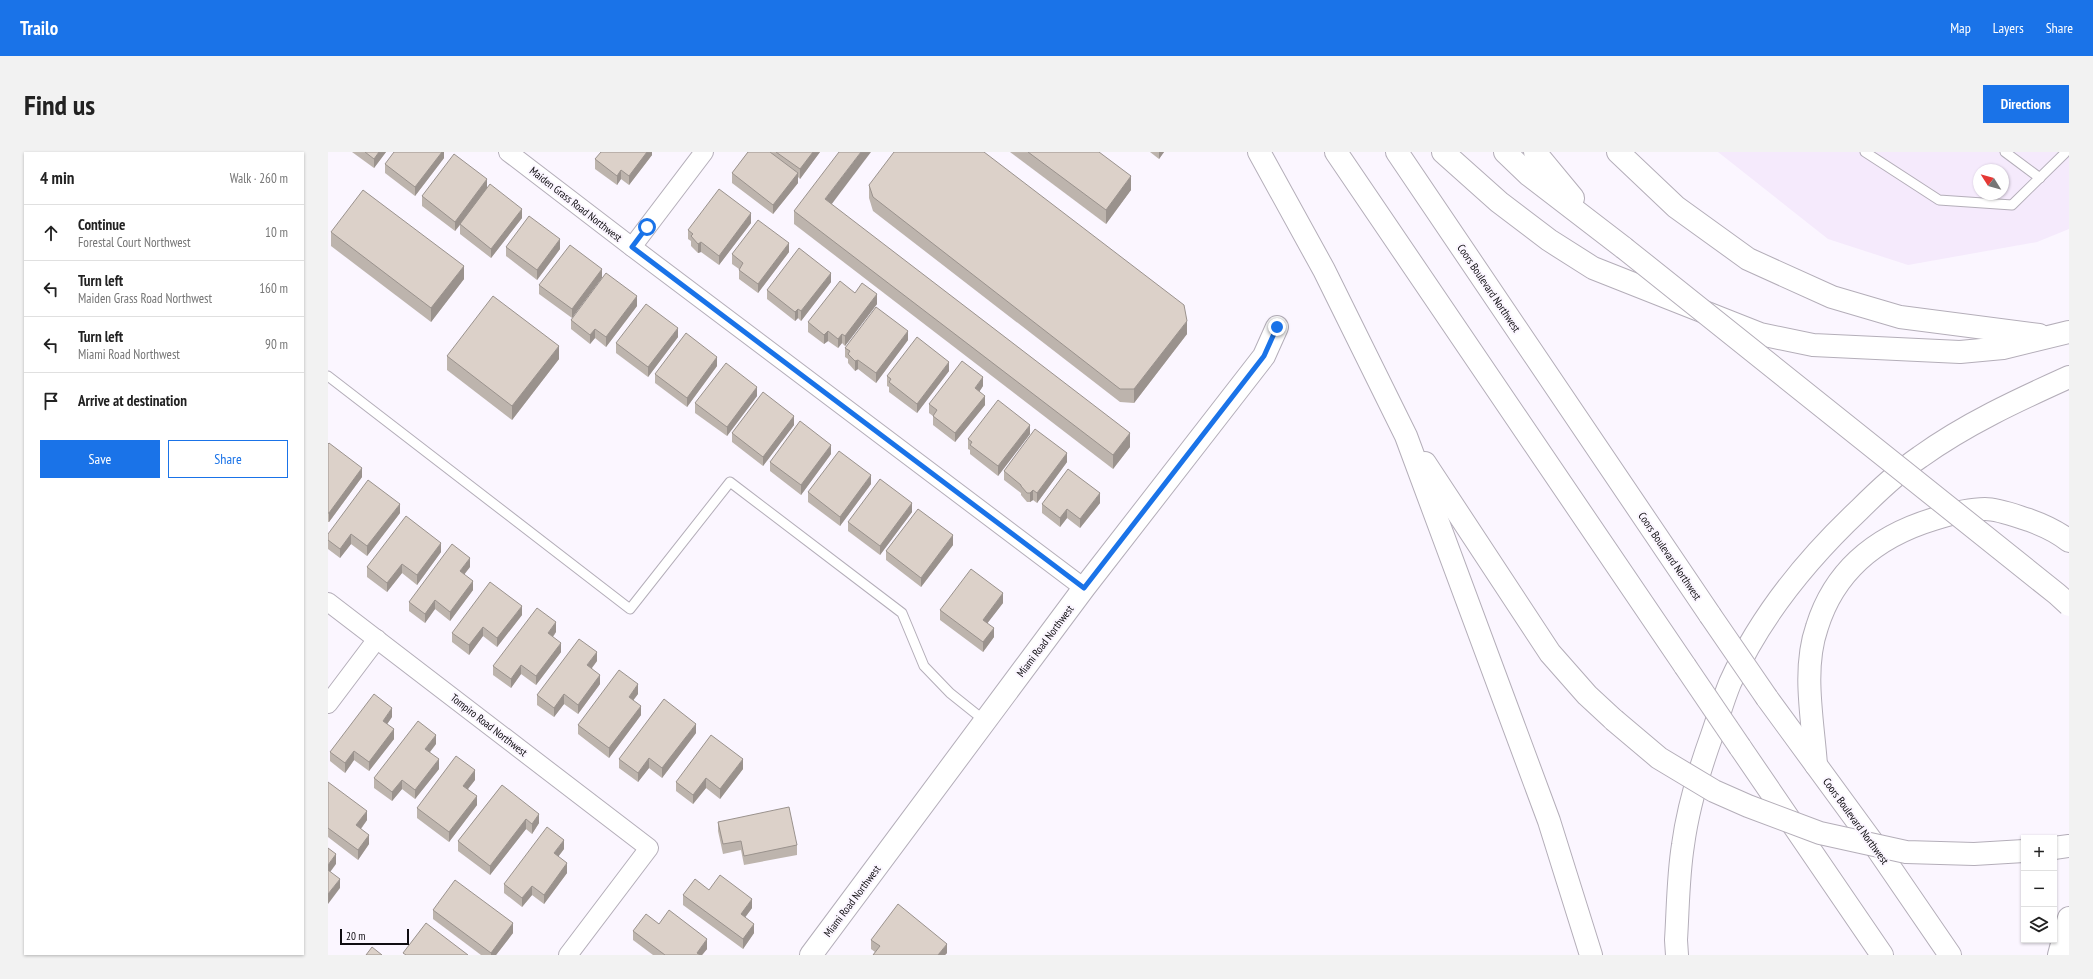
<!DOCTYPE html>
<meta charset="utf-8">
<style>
body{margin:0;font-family:"PT Sans Narrow",sans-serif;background:#f2f2f2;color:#222}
.controls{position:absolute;right:12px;bottom:12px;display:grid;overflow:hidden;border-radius:0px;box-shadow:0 1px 3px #0004}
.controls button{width:36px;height:36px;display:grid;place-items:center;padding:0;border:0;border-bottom:1px solid #e0e0e0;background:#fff;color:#222;font:20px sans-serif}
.compass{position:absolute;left:1645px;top:12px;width:36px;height:36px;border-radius:50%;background:#fff;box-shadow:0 1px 3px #0004;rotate:307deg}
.scale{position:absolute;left:12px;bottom:10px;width:69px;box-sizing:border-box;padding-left:4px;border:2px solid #0f0d11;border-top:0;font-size:11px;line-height:14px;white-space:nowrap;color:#0f0d11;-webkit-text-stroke:3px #fbf6ff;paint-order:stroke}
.stop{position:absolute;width:12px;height:12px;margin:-9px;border:3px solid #1a73e8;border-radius:50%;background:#fff}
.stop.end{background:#1a73e8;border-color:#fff;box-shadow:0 1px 4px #0008}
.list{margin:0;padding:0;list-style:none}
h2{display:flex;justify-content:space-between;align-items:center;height:52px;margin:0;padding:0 16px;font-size:17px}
h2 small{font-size:13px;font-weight:400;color:#767676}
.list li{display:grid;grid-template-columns:26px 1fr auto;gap:12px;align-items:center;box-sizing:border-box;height:56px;padding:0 16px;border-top:1px solid #e0e0e0}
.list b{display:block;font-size:15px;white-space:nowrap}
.list p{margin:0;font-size:13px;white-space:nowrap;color:#767676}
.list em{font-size:13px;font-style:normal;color:#767676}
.actions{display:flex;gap:8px;padding:12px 16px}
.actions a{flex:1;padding:9px 0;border:1px solid #1a73e8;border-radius:0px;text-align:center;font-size:14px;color:#1a73e8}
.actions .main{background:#1a73e8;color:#fff}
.icon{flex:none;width:22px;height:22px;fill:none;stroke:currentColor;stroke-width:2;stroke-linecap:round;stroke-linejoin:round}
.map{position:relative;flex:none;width:1741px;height:803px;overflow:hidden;border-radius:0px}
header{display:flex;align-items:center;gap:24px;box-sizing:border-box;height:56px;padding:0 20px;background:#1a73e8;color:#fff}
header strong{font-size:19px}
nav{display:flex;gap:22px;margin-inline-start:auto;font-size:14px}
.intro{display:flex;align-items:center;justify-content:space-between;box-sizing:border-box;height:96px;padding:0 24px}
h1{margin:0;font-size:28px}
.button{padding:10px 18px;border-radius:0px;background:#1a73e8;color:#fff;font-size:14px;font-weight:700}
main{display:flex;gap:24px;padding:0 24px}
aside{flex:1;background:#fff;border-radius:0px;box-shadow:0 1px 3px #0004}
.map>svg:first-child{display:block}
.built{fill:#f5eafc;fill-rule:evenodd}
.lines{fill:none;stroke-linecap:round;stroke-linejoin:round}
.service-casing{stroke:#b4aeb9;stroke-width:11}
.minor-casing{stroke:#b4aeb9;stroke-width:20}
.tertiary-casing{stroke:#b4aeb9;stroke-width:24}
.primary-casing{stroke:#b4aeb9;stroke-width:24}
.motorway-casing{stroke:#b4aeb9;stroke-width:24}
.service{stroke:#fff;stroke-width:9}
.minor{stroke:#fff;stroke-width:18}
.tertiary{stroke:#fff;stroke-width:22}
.primary{stroke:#fff;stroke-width:22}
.motorway{stroke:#fff;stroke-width:22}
.primary-bridge-casing{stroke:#b4aeb9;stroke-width:24;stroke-linecap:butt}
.motorway-bridge-casing{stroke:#b4aeb9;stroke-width:24;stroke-linecap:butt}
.primary-bridge{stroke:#fff;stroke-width:22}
.motorway-bridge{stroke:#fff;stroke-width:22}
.wall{fill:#bdb4ad}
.shaded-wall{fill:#9a928d}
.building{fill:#dcd1c9;stroke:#9a928d}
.route{stroke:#1a73e8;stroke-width:5}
.labels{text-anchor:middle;stroke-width:4;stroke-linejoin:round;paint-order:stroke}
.street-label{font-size:11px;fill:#0f0d11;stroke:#fbf6ff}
</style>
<header>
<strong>Trailo</strong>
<nav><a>Map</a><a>Layers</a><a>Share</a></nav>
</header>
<div class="intro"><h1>Find us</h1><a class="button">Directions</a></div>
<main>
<aside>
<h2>4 min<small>Walk · 260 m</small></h2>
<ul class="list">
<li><svg class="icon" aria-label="ahead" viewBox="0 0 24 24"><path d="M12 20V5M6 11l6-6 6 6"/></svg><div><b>Continue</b><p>Forestal Court Northwest</p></div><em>10 m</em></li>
<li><svg class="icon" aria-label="left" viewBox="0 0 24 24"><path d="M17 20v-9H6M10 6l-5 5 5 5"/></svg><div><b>Turn left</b><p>Maiden Grass Road Northwest</p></div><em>160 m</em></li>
<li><svg class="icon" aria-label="left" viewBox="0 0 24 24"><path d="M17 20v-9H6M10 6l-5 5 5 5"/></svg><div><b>Turn left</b><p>Miami Road Northwest</p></div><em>90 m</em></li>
<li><svg class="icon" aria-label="arrive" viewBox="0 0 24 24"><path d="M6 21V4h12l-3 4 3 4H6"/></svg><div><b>Arrive at destination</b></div></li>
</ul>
<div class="actions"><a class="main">Save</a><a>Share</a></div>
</aside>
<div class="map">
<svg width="1741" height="803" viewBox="0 0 1741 803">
<rect width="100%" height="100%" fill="#fbf6ff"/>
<path class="built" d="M1390 0H1741V77L1709 90 1580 113 1500 87ZM1651 18H1675V42H1651Z"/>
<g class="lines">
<g class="service-casing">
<g id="service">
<polyline points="1537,0 1611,48 1684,53 1737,1"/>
<polyline points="1677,0 1712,26"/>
<polyline points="0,224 302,457 402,330 574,461 596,514 622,541 657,569"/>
</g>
</g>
<g class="minor-casing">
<g id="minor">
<polyline points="180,0 304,95 756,436"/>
<polyline points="304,95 376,0"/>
<polyline points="0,450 321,696 240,803"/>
<polyline points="0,552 49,487"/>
</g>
</g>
<g class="tertiary-casing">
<polyline id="tertiary" points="483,803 756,436 936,204 949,175"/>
</g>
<g class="primary-casing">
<g id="primary">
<polyline points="1008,0 1357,514"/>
<polyline points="1069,0 1382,463"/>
<polyline points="1177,0 1201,23 1296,96"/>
<polyline points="1207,0 1245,46"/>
<polyline points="1439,546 1548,695 1622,803"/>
<polyline points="1412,595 1554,803"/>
</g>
</g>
<g class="motorway-casing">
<g id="motorway">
<polyline points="931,0 996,118 1078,284 1221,669 1263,803"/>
<polyline points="1115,0 1171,50 1221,88 1265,116 1432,182 1485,193 1632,200 1675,196 1741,180"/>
<polyline points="1290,0 1348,55 1420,107 1504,145 1572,165 1711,183"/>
<polyline points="1097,311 1222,501 1259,543 1286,568"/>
<path d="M1488 613C1485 569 1474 518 1489 475 1507 417 1550 384 1606 367 1622 362 1640 357 1657 357 1671 357 1688 364 1701 368 1715 373 1730 380 1741 389"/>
<polyline points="1726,696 1741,694"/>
<path d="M1349 803 1348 788C1350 757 1350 724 1355 693 1360 655 1371 619 1384 583 1390 566 1395 548 1402 531 1432 464 1479 407 1531 358 1550 339 1570 320 1592 305 1638 272 1690 248 1741 225"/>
<polyline points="1731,803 1741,766"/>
</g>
</g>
<use href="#service" class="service"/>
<use href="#minor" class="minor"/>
<use href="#tertiary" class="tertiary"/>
<use href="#primary" class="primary"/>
<use href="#motorway" class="motorway"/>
<g class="primary-bridge-casing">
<g id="primary-bridge">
<polyline points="1296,96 1729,442 1741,453"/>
<polyline points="1382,463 1439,546"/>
<polyline points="1357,514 1412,595"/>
</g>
</g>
<g class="motorway-bridge-casing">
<polyline id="motorway-bridge" points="1286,568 1331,606 1386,639 1420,654 1492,681 1578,700 1646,702 1696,699"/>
</g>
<use href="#primary-bridge" class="primary-bridge"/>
<use href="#motorway-bridge" class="motorway-bridge"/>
</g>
<g class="wall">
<polygon points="24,0 58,0 46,16"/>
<polygon points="116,0 116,6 87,44 57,21 57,12"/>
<polygon points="324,0 324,3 301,33 293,27 289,33 267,17 267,7"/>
<polygon points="420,0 492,0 472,27 470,25 470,31 445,62 404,31 404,21"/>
<polygon points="682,0 771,0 803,38 778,72"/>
<polygon points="822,0 836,0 831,7"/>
<polygon points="541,33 859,182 806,251 792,250 545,59 541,46"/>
<polygon points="159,37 194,66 163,106 132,82 132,73 127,79 94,54 94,44"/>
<polygon points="503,52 802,295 785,317 466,72 466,59"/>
<polygon points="423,71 391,113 373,100 370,101 363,94 363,89 360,87 360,78"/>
<polygon points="3,80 136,127 103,170 3,94"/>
<polygon points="178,95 232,97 209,128 178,104"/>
<polygon points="461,100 430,141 411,127 411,117 404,112 404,102"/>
<polygon points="274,117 244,166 211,142 211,133"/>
<polygon points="503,130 473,169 470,166 467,169 439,147 439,138"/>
<polygon points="527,141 549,152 517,194 514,191 510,196 500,189 496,192 480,180 480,170"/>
<polygon points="309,154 278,195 267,186 262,192 243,177 243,168"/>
<polygon points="350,185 320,225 288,201 288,191"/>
<polygon points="580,188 548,231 530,217 527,219 520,211 520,207 517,205 517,196"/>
<polygon points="119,204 231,207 184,268 119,218"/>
<polygon points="389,214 359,255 327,231 327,222"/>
<polygon points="621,219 589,261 561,240 561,235 559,234 559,224"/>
<polygon points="655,234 651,240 657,253 627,290 605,273 605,264 601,261 601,252"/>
<polygon points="429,244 399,284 367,261 367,251"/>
<polygon points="466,273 435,314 404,290 404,281"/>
<polygon points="702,282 670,324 642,302 642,298 640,297 640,287"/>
<polygon points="0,292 34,325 1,370 0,370"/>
<polygon points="503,302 473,343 442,319 442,310"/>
<polygon points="739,310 709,351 705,348 702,350 699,350 693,343 693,341 676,328 676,319"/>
<polygon points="543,332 512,374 480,350 480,340"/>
<polygon points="772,351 752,376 739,366 732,375 714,361 714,352"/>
<polygon points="584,360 552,403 520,379 520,370"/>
<polygon points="72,361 39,404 23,392 12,406 0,397 0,382"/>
<polygon points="625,393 593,435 558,408 558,399"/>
<polygon points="113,400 89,433 74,421 59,440 39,425 39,415"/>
<polygon points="142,415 136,422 145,438 122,469 107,457 97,471 81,459 81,450"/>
<polygon points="675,451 659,471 666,485 655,500 612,468 612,458"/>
<polygon points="194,463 169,495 155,484 141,503 124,490 124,481"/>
<polygon points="228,480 225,485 233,500 208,533 193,522 183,536 165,523 165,514"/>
<polygon points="269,509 264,516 272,532 250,562 236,552 226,565 209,553 209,543"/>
<polygon points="310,542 305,548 313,563 281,606 250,582 250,573"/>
<polygon points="64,565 59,572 66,587 41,619 26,608 17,621 2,609 2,600"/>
<polygon points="368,581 334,626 321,616 310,630 291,616 291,607"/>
<polygon points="108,592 102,600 111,617 87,647 74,637 64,649 46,636 46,626"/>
<polygon points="415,617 392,647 378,636 365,652 348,639 348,630"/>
<polygon points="147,628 140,637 149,653 121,690 89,666 89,656"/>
<polygon points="0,630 39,668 33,677 41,692 30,708 0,685"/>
<polygon points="174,633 211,671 204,682 198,677 162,723 130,699 130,689"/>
<polygon points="390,670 469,693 469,703 416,713 413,698 395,702 390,679"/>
<polygon points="236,697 230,705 239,721 216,752 204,743 194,755 176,741 176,732"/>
<polygon points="381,738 424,756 417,765 426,781 415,797 355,753 355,743"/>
<polygon points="105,758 185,781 168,803 153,803 105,767"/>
<polygon points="331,772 379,797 374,803 325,803 305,788 305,779"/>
<polygon points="543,788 619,801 617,803 545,803 547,800 543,797"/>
</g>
<g class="shaded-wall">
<polygon points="51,0 58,0 46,16 46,7"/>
<polygon points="114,0 116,0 116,6 87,44 87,35"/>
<polygon points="319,0 324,0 324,3 301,33 301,24"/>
<polygon points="485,0 492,0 472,27 472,17"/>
<polygon points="533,0 543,0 497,61 497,47"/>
<polygon points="831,0 836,0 831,7"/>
<polygon points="293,18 293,27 289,33 289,24"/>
<polygon points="470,21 470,31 445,62 445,53"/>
<polygon points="803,24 803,38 778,72 778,58"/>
<polygon points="159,27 159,37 127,79 127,70"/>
<polygon points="194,57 194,66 163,106 163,97"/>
<polygon points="423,61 423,71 391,113 391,104"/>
<polygon points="232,87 232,97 209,128 209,118"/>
<polygon points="373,90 373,100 370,101 370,92"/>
<polygon points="461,91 461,100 430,141 430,132"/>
<polygon points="136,114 136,127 103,170 103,156"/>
<polygon points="274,117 274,126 244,166 244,157"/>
<polygon points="503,121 503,130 473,169 473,159"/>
<polygon points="549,142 549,152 517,194 517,184"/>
<polygon points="309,144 309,154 278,195 278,185"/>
<polygon points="470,157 470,166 467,169 467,160"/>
<polygon points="859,169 859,182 806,251 806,237"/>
<polygon points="350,176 350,185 320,225 320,215"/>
<polygon points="267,177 267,186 262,192 262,183"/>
<polygon points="500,179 500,189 496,192 496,183"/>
<polygon points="580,179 580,188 548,231 548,221"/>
<polygon points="514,182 514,191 510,196 510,187"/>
<polygon points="231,194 231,207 184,268 184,254"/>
<polygon points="389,205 389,214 359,255 359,246"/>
<polygon points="530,208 530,217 527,219 527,209"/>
<polygon points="621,210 621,219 589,261 589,252"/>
<polygon points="655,225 655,234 647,246 647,236"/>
<polygon points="429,235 429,244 399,284 399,275"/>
<polygon points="657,244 657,253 627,290 627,281"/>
<polygon points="466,264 466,273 435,314 435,305"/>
<polygon points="702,273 702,282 670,324 670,314"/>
<polygon points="802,281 802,295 785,317 785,303"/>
<polygon points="503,293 503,302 473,343 473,333"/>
<polygon points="739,301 739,310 709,351 709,341"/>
<polygon points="34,316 34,325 1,370 1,361"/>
<polygon points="543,323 543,332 512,374 512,365"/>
<polygon points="705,338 705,348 702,350 702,341"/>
<polygon points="772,341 772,351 752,376 752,367"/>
<polygon points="584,351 584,360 552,403 552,394"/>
<polygon points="72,352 72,361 39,404 39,394"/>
<polygon points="739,357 739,366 732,375 732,366"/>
<polygon points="23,382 23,392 12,406 12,397"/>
<polygon points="625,383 625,393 593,435 593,426"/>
<polygon points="113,391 113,400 89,433 89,423"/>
<polygon points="142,406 142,415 132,428 132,419"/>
<polygon points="74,412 74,421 59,440 59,431"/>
<polygon points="145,429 145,438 122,469 122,460"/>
<polygon points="675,441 675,451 655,477 655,468"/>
<polygon points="107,448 107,457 97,471 97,462"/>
<polygon points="194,454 194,463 169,495 169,486"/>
<polygon points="228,470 228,480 220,491 220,481"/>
<polygon points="155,475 155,484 141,503 141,493"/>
<polygon points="666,476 666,485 655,500 655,490"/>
<polygon points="233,491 233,500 208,533 208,524"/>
<polygon points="269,500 269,509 259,522 259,513"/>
<polygon points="193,513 193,522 183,536 183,527"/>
<polygon points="272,523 272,532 250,562 250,553"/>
<polygon points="310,532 310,542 301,554 301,545"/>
<polygon points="236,542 236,552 226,565 226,556"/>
<polygon points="313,554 313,563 281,606 281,596"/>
<polygon points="64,556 64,565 55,578 55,569"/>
<polygon points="368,572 368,581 334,626 334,616"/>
<polygon points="66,577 66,587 41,619 41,610"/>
<polygon points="108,583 108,592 97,606 97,597"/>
<polygon points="26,599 26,608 17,621 17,611"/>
<polygon points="321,606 321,616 310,630 310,621"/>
<polygon points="111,607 111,617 87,647 87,638"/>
<polygon points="415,607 415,617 392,647 392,637"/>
<polygon points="147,618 147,628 135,643 135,634"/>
<polygon points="378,626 378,636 365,652 365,643"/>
<polygon points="74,628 74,637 64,649 64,640"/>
<polygon points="149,644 149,653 121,690 121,680"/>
<polygon points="39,659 39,668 28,683 28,673"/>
<polygon points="211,662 211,671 204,682 204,672"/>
<polygon points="198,667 198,677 162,723 162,714"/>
<polygon points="41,683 41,692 30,708 30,698"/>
<polygon points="236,688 236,697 226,710 226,701"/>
<polygon points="8,702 8,712 0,723 0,713"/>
<polygon points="239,711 239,721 216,752 216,743"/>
<polygon points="12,727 12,736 0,752 0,742"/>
<polygon points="204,734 204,743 194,755 194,746"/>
<polygon points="424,747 424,756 413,771 413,762"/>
<polygon points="185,771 185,781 168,803 163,803 163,801"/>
<polygon points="426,772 426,781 415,797 415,787"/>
<polygon points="379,787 379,797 374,803 369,803 369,801"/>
<polygon points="619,792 619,801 617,803 610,803"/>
</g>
<g class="building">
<polygon points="37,0 51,0 46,7"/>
<polygon points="66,0 114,0 87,35 57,12"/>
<polygon points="273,0 319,0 301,24 293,18 289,24 267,7"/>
<polygon points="420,0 442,0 470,21 445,53 404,21"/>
<polygon points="448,0 485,0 472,17"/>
<polygon points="511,0 533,0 497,47 802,281 785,303 466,59"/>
<polygon points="566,0 656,0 856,153 859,169 806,237 792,237 545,45 541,33"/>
<polygon points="700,0 771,0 803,24 778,58"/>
<polygon points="126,2 159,27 127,70 94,44"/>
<polygon points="162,32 194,57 163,97 132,72"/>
<polygon points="391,37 423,61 391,104 373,90 370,92 363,84 365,82 360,78"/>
<polygon points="35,38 136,114 103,156 3,80"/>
<polygon points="201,64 232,87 209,118 178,95"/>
<polygon points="430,68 461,91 430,132 411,118 415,111 404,102"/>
<polygon points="242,93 274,117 244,157 211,133"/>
<polygon points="471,96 503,121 473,159 470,157 467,160 439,138"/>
<polygon points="278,121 309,144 278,185 267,177 262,183 243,168"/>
<polygon points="512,129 527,141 534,131 549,142 517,184 514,182 510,187 500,179 496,183 480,170"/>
<polygon points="165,144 231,194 184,254 119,204"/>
<polygon points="318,152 350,176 320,215 288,191"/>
<polygon points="548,155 580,179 548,221 530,208 527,209 520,202 522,199 517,196"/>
<polygon points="358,181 389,205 359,246 327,222"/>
<polygon points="589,185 621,210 589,252 561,230 563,227 559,224"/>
<polygon points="634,209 655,225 647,236 657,244 627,281 605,264 609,258 601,252"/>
<polygon points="398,211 429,235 399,275 367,251"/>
<polygon points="435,240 466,264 435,305 404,281"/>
<polygon points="670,248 702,273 670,314 642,293 644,290 640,287"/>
<polygon points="472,269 503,293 473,333 442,310"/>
<polygon points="707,277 739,301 709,341 705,338 702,341 699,341 693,334 693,333 676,319"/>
<polygon points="1,291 34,316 1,361 0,361 0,292"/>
<polygon points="511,299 543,323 512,365 480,340"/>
<polygon points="740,317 772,341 752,367 739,357 732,366 714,352"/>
<polygon points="552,327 584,351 552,394 520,370"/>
<polygon points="40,328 72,352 39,394 23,382 12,397 0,388 0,382"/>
<polygon points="590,357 625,383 593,426 558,399"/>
<polygon points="78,364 113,391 89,423 74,412 59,431 39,415"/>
<polygon points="124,392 142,406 132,419 145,429 122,460 107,448 97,462 81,450"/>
<polygon points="643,417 675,441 655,468 666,476 655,490 612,458"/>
<polygon points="162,430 194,454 169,486 155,475 141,493 124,481"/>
<polygon points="209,456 228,470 220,481 233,491 208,524 193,513 183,527 165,514"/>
<polygon points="251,487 269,500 259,513 272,523 250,553 236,542 226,556 209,543"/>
<polygon points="291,518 310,532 301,545 313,554 281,596 250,573"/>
<polygon points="46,542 64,556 55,569 66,577 41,610 26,599 17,611 2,600"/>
<polygon points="336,547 368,572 334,616 321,606 310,621 291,607"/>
<polygon points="90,569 108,583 97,597 111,607 87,638 74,628 64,640 46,626"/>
<polygon points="383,583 415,607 392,637 378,626 365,643 348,630"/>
<polygon points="128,604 147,618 135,634 149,644 121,680 89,656"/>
<polygon points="0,630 39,659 28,673 41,683 30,698 0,676"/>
<polygon points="174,633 211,662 204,672 198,667 162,714 130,689"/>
<polygon points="461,655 469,693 416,704 413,689 395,692 390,670"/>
<polygon points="219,675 236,688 226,701 239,711 216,743 204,734 194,746 176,732"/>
<polygon points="0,696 8,702 0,713"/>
<polygon points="0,718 12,727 0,742"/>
<polygon points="392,723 424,747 413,762 426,772 415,787 355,743 367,727 381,738"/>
<polygon points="127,728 185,771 163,801 105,758"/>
<polygon points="570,752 619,792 610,803 545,803 552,794 543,788"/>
<polygon points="341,758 379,787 369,801 372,803 337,803 305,779 318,762 331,772"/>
<polygon points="98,771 140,803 78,803 75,801"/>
<polygon points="44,795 54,803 38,803"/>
</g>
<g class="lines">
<polyline class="route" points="319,75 304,95 756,436 936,204 949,175"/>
</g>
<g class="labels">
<g class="street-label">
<text transform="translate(248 52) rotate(38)" y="4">Maiden Grass Road Northwest</text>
<text transform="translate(1161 136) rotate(56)" y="4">Coors Boulevard Northwest</text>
<text transform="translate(1342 404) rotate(56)" y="4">Coors Boulevard Northwest</text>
<text transform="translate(717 489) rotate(-53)" y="4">Miami Road Northwest</text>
<text transform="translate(161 573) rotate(38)" y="4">Tompiro Road Northwest</text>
<text transform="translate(1528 669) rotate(54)" y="4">Coors Boulevard Northwest</text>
<text transform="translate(524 749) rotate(-53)" y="4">Miami Road Northwest</text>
</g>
</g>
</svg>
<div class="controls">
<button>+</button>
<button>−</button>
<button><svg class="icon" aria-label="layers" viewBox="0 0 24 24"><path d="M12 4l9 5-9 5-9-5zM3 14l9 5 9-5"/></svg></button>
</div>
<svg class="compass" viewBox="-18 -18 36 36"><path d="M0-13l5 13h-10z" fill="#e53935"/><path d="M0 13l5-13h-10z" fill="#767676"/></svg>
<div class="scale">20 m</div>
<div class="stop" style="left:319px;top:75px"></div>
<div class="stop end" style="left:949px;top:175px"></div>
</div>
</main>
